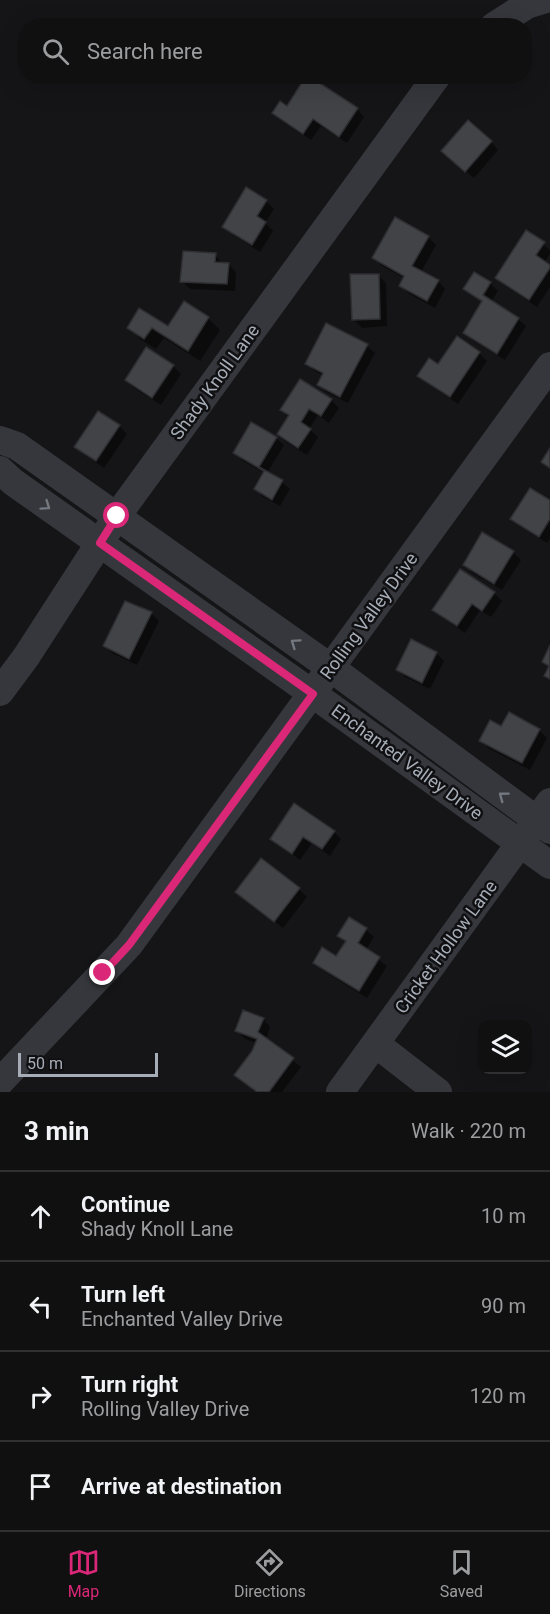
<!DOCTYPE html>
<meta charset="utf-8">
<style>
body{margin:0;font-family:Roboto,sans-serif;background:#1e1e1f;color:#f1f3f6}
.controls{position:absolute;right:18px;bottom:18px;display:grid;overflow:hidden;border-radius:12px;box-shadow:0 6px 24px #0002}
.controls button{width:54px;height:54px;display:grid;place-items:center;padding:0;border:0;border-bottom:2px solid #303031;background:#101011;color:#f1f3f6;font:30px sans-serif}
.scale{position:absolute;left:18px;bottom:15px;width:140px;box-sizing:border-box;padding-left:6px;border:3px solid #a6adb7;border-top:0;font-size:16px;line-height:21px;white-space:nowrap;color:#a6adb7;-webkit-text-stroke:4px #101012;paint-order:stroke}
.stop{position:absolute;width:18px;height:18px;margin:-14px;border:4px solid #db2777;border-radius:50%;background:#fff}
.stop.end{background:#db2777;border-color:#fff;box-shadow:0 2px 6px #0008}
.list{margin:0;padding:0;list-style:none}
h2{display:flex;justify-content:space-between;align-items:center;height:78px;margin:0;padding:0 24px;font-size:26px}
h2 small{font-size:20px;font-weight:400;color:#9c9d9f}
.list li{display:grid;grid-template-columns:39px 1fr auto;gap:18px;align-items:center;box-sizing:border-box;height:90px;padding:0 24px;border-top:2px solid #303031}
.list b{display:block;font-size:22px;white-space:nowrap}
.list p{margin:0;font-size:20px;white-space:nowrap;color:#9c9d9f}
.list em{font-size:20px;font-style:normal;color:#9c9d9f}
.icon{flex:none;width:33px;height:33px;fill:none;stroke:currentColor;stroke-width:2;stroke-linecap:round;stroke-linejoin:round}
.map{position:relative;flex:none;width:550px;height:1092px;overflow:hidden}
.search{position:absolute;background:#101011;box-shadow:0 6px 24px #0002;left:18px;right:18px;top:18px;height:66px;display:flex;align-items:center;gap:15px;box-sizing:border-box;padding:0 21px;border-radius:24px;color:#9c9d9f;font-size:22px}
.sheet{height:438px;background:#101011}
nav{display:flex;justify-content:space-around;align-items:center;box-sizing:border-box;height:84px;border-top:2px solid #303031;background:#101011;font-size:16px;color:#9c9d9f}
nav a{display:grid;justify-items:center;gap:3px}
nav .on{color:#db2777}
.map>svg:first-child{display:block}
.shadow{fill:#0007}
.building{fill:#414347;stroke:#2f2f33;stroke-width:1.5}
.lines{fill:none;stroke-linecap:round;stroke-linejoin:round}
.minor{stroke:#36373c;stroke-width:28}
.oneway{stroke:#747880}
.route{stroke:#db2777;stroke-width:8}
.labels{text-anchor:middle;stroke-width:5;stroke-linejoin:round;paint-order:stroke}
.street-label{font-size:18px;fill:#a6adb7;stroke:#101012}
</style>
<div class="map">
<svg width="550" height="1092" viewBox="0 0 550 1092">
<rect width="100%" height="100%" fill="#151517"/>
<g class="shadow">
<polygon points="287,108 357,109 364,117 347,143 321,126 311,140 281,120 274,113"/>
<polygon points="491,142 498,150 474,178 451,159"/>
<polygon points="247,189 266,201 274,209 265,223 273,231 260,252 232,234 224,227"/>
<polygon points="527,232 550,250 550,254 544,263 550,266 550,287 537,307 505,285 497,278"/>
<polygon points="428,237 436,245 421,272 438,281 445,289 435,308 408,293 400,285 404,278 382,266 374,258"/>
<polygon points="215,255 223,264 228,264 236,272 235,291 190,289 182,281"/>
<polygon points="475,274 490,283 498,291 491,302 518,319 526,326 505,360 472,340 465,332 483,303 465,289"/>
<polygon points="378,275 386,283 387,326 362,328 354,320"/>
<polygon points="208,318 220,330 200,361 164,338 156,349 140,339 129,327 168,328"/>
<polygon points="367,346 375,353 348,403 326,392 318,384 323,376 315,371 307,364"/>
<polygon points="147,349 173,366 181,374 161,405 134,388 126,380"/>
<polygon points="479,353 487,361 458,404 427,383 419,376 439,366"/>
<polygon points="301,381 331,400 339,408 329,423 318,415 309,429 318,437 307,455 286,442 278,434 289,417 282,409"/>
<polygon points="119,426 127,434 104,468 84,454 76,447"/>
<polygon points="276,438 284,445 267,473 282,482 290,489 280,506 263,497 256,489 265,473 243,461 235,453"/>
<polygon points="550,502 550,539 547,543 520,526 512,519"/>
<polygon points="513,552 521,560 502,590 472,573 465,565"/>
<polygon points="494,593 502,601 491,617 480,610 465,633 442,617 434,610"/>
<polygon points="151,613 159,621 137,665 112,653 104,646"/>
<polygon points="436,653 444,661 430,689 405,677 398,670"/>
<polygon points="502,728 539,730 547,738 530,770 488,748 480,740"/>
<polygon points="334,832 341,839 330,856 312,843 300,860 272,839"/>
<polygon points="299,889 307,897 283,928 237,892"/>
<polygon points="349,919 366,930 374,937 366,950 387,966 367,998 322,970 314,962 337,958 346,943 339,936"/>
<polygon points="263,1019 270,1027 266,1040 301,1067 282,1092 257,1092 236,1075 254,1052 257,1043 245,1039 237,1031"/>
</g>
<g class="building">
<polygon points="306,76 309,76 358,108 339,137 313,119 303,134 272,113 280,101 287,106"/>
<polygon points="468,120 492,141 465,172 441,151"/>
<polygon points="246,187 267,200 257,216 266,222 252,245 222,227"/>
<polygon points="395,217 429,236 412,266 439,280 427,301 399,286 404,276 372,258"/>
<polygon points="526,230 545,242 536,255 550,265 550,268 529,300 495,278"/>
<polygon points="183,251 216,253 215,262 229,263 227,284 180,282"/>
<polygon points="474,272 491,282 483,295 519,318 497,354 463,333 482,301 463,289"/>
<polygon points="350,274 379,274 380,319 352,320"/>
<polygon points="184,301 209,317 188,351 152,328 144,339 127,328 139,308 168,326"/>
<polygon points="326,323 368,344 340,397 317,385 323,373 305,364"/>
<polygon points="457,336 480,352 450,397 417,376 429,358 438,364"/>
<polygon points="146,347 174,365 152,398 125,380"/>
<polygon points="300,379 332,399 321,416 309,409 301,422 311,429 298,448 277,434 289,415 280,410"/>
<polygon points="98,411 120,425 96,461 74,447"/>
<polygon points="251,422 277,437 259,467 283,480 272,500 254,489 264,471 233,453"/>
<polygon points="550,448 550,468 541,462"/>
<polygon points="530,488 550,500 550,519 539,537 510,519"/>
<polygon points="482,532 514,551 494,584 463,565"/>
<polygon points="460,569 495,592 482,611 472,604 457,626 432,610"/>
<polygon points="125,601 152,612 129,659 103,646"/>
<polygon points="411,639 437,652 422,683 396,670"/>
<polygon points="550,645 550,679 544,676 549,666 542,662"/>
<polygon points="509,712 540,729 522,763 479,741 490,720 501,726"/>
<polygon points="294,803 335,831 322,849 303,837 292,854 270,839"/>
<polygon points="261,858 300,888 274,922 235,892"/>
<polygon points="349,917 367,928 358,943 380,957 359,991 313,963 322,947 336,956 346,941 337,936"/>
<polygon points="243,1010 264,1018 258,1032 294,1058 269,1092 257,1092 234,1075 252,1051 257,1039 235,1031"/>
</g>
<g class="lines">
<g class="minor">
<polyline points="494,26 527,5 543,0"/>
<polyline points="0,440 17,446 331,668 550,830"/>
<polyline points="0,470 13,482 313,694 550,865"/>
<polyline points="0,692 26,657 117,516 437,76"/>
<polyline points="376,1044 438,1092"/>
<polyline points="0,1082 129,945 550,366"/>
<polyline points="340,1092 550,802"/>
</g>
</g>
<defs><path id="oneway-chevron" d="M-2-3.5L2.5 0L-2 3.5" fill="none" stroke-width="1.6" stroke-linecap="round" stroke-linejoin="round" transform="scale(1.5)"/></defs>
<g class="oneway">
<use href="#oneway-chevron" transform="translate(46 506) rotate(35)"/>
<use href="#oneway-chevron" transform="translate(295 643) rotate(-145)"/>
<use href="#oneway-chevron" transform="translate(503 796) rotate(-143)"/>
</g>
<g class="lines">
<polyline class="route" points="103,973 129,945 313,694 100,543 117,516"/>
</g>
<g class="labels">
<g class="street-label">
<text transform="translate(215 382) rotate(-54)" y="6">Shady Knoll Lane</text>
<text transform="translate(369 616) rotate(-54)" y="6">Rolling Valley Drive</text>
<text transform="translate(407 762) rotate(36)" y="6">Enchanted Valley Drive</text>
<text transform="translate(446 947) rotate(-54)" y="6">Cricket Hollow Lane</text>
</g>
</g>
</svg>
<div class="controls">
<button><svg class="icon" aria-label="layers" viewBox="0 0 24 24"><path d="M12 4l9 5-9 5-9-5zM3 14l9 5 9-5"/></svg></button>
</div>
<div class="scale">50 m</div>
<div class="stop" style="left:117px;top:516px"></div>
<div class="stop end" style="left:103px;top:973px"></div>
<div class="search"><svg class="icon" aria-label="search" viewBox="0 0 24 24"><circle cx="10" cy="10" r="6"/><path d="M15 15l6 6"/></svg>Search here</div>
</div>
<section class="sheet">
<h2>3 min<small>Walk · 220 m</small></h2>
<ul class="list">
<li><svg class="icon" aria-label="ahead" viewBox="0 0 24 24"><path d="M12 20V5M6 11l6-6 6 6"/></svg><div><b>Continue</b><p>Shady Knoll Lane</p></div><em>10 m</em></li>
<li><svg class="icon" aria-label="left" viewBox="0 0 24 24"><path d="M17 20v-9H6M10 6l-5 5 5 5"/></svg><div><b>Turn left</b><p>Enchanted Valley Drive</p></div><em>90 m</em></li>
<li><svg class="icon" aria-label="right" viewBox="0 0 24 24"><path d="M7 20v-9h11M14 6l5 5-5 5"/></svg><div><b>Turn right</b><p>Rolling Valley Drive</p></div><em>120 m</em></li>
<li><svg class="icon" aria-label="arrive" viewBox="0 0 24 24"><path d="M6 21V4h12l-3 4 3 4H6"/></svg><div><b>Arrive at destination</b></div></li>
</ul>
</section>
<nav>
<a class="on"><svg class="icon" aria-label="map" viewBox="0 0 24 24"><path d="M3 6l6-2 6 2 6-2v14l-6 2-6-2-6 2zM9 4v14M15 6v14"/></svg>Map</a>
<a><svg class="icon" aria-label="directions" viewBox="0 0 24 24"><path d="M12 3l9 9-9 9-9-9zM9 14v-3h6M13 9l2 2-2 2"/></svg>Directions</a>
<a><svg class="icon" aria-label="saved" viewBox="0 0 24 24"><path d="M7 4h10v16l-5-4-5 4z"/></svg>Saved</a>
</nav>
